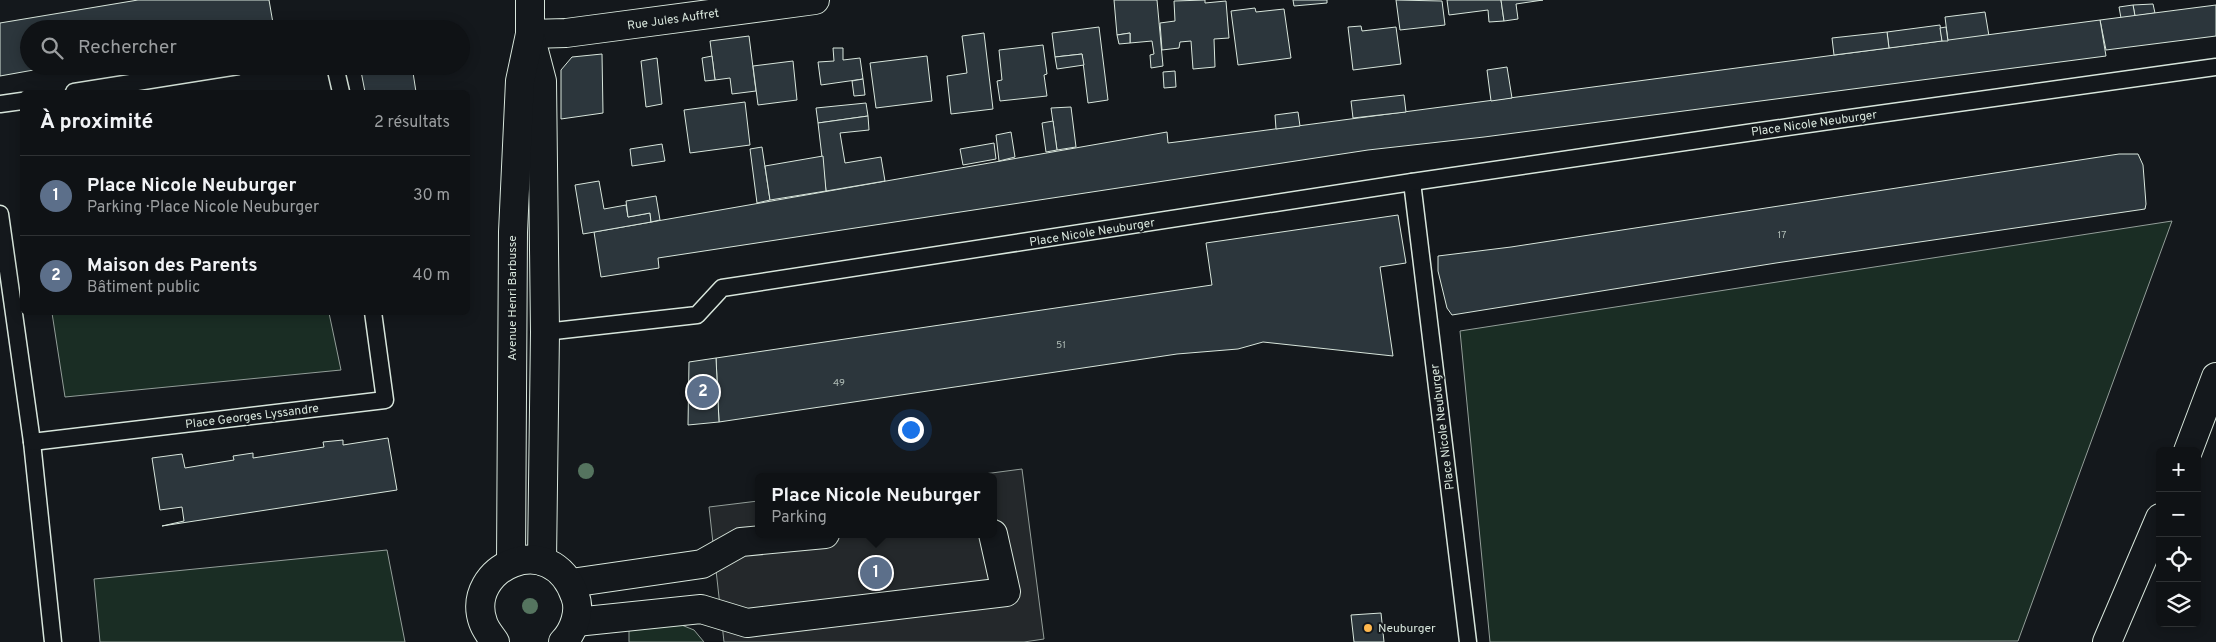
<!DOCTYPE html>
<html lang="fr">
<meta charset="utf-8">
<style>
body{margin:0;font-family:Overpass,sans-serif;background:#181b1e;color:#f1f3f6}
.controls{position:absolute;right:15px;bottom:15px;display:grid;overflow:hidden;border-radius:8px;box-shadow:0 2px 12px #0003}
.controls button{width:45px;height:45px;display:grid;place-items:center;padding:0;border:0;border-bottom:1px solid #2f3234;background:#0f1215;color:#f1f3f6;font:25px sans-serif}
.you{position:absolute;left:910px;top:429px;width:18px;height:18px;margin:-12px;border:4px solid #fff;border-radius:50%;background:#1a73e8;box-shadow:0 0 0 8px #1a73e833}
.badge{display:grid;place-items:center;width:32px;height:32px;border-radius:50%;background:#db2777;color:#fff;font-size:16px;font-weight:700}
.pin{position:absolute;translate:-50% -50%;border:2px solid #fff;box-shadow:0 1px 5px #0006}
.popup{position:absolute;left:755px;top:473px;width:242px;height:65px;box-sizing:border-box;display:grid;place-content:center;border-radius:8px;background:#0f1215;filter:drop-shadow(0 1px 4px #0005);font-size:16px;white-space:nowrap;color:#9b9ea0}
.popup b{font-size:19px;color:#f1f3f6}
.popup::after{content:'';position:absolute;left:50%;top:100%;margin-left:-10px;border:10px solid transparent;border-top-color:#0f1215}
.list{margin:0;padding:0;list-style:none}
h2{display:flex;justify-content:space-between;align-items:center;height:65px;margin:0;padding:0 20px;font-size:21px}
h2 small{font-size:16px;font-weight:400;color:#9b9ea0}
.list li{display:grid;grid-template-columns:32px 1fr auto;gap:15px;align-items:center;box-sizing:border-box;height:80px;padding:0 20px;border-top:1px solid #2f3234}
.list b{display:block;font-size:19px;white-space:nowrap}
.list p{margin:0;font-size:16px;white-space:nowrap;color:#9b9ea0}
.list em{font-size:16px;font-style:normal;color:#9b9ea0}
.icon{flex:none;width:28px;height:28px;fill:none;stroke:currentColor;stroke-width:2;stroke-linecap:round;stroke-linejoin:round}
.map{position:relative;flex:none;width:2216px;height:642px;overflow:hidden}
.search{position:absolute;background:#0f1215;box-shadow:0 2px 12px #0003;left:20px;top:20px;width:450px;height:55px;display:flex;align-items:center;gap:12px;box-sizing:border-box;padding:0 18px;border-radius:28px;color:#9b9ea0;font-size:19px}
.panel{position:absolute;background:#0f1215;box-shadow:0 2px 12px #0003;left:20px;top:90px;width:450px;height:225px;border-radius:8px}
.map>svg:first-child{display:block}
.green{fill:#1a2d24;stroke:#939e99}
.parking{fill:#24282b;stroke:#939e99}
.building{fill:#2c363c;stroke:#d8e6dc}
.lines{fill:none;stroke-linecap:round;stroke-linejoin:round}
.lane-casing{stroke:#d8e6dc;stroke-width:19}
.street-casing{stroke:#d8e6dc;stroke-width:30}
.secondary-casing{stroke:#d8e6dc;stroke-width:30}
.lane{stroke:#14181c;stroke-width:16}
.street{stroke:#14181c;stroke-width:28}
.secondary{stroke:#14181c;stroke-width:28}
.tree{fill:#55745f}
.poi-dot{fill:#ffb74d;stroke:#14181c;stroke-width:2}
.labels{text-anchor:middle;stroke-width:4;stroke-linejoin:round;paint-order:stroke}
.number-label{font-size:10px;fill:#adbab4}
.street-label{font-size:12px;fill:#d8e6dc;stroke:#14181c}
.poi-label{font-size:12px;fill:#d8e6dc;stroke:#14181c;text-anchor:start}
</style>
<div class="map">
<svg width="2216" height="642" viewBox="0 0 2216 642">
<rect width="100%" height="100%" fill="#14181c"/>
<g class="green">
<polygon points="2172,221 2018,641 1490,642 1460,331"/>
<polygon points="52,313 329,313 341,370 65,397"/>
<polygon points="387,550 405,642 100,642 94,579"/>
<polygon points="679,624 694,630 704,642 629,642 629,630"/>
</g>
<polygon class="parking" points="1022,469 1044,639 1024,642 724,642 709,507 758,501 758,534 994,534 994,477 961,477"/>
<g class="building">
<polygon points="138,0 269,0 274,29 29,29 29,66 56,66 0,76 0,23"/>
<polygon points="1114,0 1157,0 1163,66 1151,68 1150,55 1154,54 1152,41 1130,43 1130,33 1117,35"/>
<polygon points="1205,0 1205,3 1226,1 1229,38 1214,39 1215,67 1193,69 1191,41 1180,42 1179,48 1162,50 1160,23 1175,21 1174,1"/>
<polygon points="1293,0 1327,0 1327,3 1294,6"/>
<polygon points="1396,0 1442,1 1445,25 1400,30"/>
<polygon points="1447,0 1501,0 1504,21 1489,22 1488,10 1449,15"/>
<polygon points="1501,0 1543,0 1516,4 1518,19 1504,21"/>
<polygon points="2153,4 2155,13 2135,16 2133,5"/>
<polygon points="2133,5 2135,16 2121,18 2119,7"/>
<polygon points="2216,5 2216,36 2106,50 2100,20"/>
<polygon points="1255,8 1256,12 1284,9 1291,58 1238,65 1231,11"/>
<polygon points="1985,12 1989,36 1948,41 1945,17"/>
<polygon points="2100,20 2106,56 1484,137 1368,150 658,258 659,268 601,277 594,232 1167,132 1168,143 1184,141"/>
<polygon points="1940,25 1942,41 1889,48 1887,32"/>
<polygon points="1361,26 1362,31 1396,27 1401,64 1353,70 1348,27"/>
<polygon points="1099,27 1108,100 1088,103 1082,54 1055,57 1052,33"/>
<polygon points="1946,27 1948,41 1942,41 1940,28"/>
<polygon points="1887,32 1889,48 1834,55 1832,38"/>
<polygon points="984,33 993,109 951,114 947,76 967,73 962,36"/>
<polygon points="1130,33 1130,43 1119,44 1117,35"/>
<polygon points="749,36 756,91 732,94 730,78 715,80 710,41"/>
<polygon points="1043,45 1047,74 1044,75 1047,96 1000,101 997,81 1002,80 999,50"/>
<polygon points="833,48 843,48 843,60 860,58 863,79 821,85 818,62 834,61"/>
<polygon points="602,54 603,113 561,119 561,70 572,57"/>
<polygon points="1082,54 1084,65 1057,69 1055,57"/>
<polygon points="712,56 715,80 705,81 702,58"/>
<polygon points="927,56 932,101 876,108 870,63"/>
<polygon points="657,58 662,104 646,107 641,61"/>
<polygon points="793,61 797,100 758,105 753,66"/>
<polygon points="360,66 412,66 416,92 365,92"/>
<polygon points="1507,67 1512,98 1491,101 1487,70"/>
<polygon points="1175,71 1176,87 1164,88 1163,72"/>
<polygon points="863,79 865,95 854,96 852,81"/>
<polygon points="1404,95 1406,112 1353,118 1351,101"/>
<polygon points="745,102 750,145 690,153 684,110"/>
<polygon points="866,103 868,116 818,123 816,108"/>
<polygon points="1071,107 1076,147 1057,150 1051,108"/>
<polygon points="1298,112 1300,126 1276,129 1275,115"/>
<polygon points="868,116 869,130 840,133 845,163 881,157 885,181 826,191 818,123"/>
<polygon points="1053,121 1057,150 1046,152 1042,123"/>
<polygon points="1011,132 1015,157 999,161 996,135"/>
<polygon points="994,143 996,159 963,165 960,149"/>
<polygon points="662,144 665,161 632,166 630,149"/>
<polygon points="762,147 770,200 757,203 750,149"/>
<polygon points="2119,154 2138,154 2143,165 2146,204 2145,209 1776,263 1452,315 1447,308 1438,271 1438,256 1511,247"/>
<polygon points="823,156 826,191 770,200 765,166"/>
<polygon points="599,181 604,209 626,205 628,217 650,213 651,222 583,234 575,185"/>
<polygon points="656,196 660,220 651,222 650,213 628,217 626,201"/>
<polygon points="1398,215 1406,263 1380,267 1393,356 1263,342 1238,349 1177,354 719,422 716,358 1212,285 1206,243"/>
<polygon points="716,358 719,422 688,425 689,362"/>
<polygon points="388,438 397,490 162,526 184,521 182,507 160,510 152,458 182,454 185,468 234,460 233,456 253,453 253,458 324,447 323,442 343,440 343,445"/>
<polygon points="1381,613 1384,642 1354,642 1351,615"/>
</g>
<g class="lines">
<g class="lane-casing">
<g id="lane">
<polyline points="335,66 341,92"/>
<polyline points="74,92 238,66"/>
<polyline points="0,104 22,101"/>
<polyline points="1412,182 1468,642"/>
<polyline points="0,214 32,442 53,642"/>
<polyline points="545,332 697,315 722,288 1412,182 1843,119 2216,67"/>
<polyline points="32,442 385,400 373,312"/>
</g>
</g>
<g class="street-casing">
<g id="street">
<polyline points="530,34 566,33 815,0"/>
<polyline points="2188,451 2216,377"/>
<polyline points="571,583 702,564 741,542 825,534"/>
<polyline points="576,622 701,609 747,623 1006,592 993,534"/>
<polyline points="2107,642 2160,518"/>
</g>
</g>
<g class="secondary-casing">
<g id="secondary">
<polyline points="531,39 542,81 545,332 542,561"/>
<polyline points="511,562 513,232 520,81 530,34 530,0"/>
<path d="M495 642C491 636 485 629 483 622 464 568 551 527 575 596 581 611 574 631 563 642"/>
</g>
</g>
<use href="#lane" class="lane"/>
<use href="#street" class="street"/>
<use href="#secondary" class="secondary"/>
</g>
<g class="tree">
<circle cx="586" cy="471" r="8"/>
<circle cx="530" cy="606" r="8"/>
</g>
<circle class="poi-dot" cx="1368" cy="628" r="5"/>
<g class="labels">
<g class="number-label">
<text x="1782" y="238">17</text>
<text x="1061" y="348">51</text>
<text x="839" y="386">49</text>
</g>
<g class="street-label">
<text transform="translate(673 19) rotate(-8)" y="4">Rue Jules Auffret</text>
<text transform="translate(1814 123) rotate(-8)" y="4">Place Nicole Neuburger</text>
<text transform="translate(1092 232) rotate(-9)" y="4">Place Nicole Neuburger</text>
<text transform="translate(512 298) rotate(-90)" y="4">Avenue Henri Barbusse</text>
<text transform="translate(252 416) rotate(-7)" y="4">Place Georges Lyssandre</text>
<text transform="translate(1442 427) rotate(-97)" y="4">Place Nicole Neuburger</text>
</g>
<g class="poi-label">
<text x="1378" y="632">Neuburger</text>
</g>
</g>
</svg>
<div class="controls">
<button>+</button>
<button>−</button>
<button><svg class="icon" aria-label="locate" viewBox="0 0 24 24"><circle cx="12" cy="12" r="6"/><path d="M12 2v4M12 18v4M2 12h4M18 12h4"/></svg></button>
<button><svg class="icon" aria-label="layers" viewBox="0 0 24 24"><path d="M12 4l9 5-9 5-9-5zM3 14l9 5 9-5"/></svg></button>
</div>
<div class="you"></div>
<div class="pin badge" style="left:876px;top:573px;background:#5c6f8a">1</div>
<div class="popup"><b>Place Nicole Neuburger</b>Parking</div>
<div class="pin badge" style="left:703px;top:392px;background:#5c6f8a">2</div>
<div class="search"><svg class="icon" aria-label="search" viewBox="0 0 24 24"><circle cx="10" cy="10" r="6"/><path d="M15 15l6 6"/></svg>Rechercher</div>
<section class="panel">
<h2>À proximité<small>2 résultats</small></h2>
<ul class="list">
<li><span class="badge" style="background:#5c6f8a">1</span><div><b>Place Nicole Neuburger</b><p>Parking · Place Nicole Neuburger</p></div><em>30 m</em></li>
<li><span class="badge" style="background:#5c6f8a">2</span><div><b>Maison des Parents</b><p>Bâtiment public</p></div><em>40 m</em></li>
</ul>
</section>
</div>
